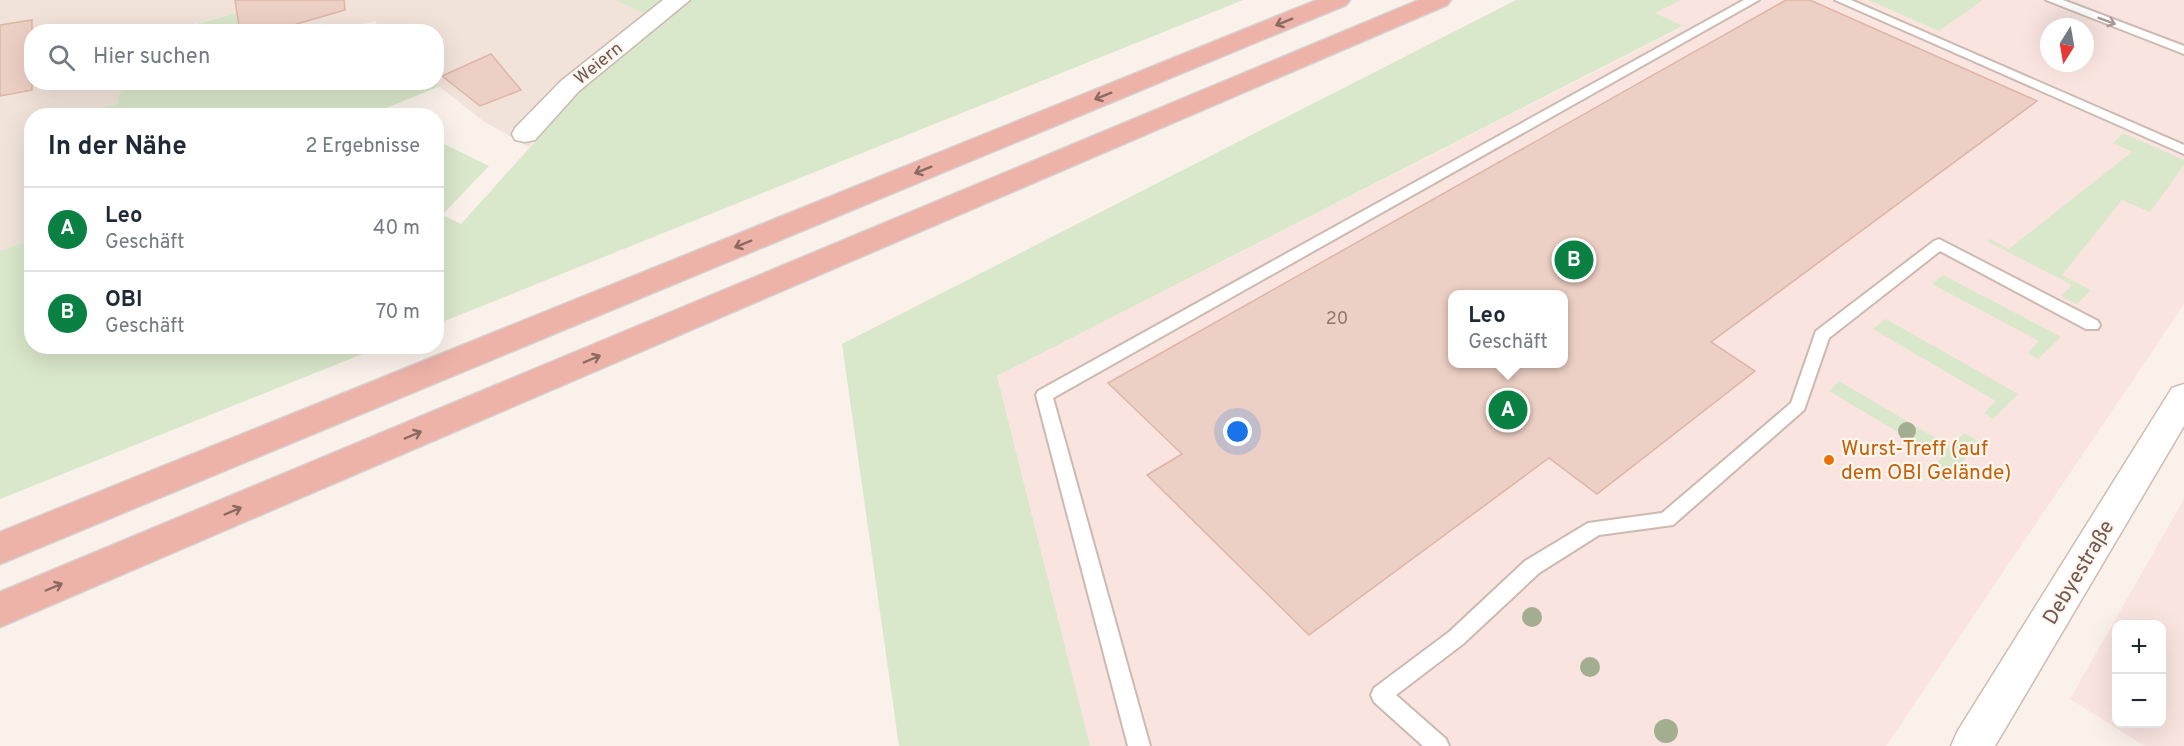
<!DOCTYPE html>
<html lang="de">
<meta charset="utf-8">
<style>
body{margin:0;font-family:Overpass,sans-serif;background:#f2f2f3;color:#1f2937}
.controls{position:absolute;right:18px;bottom:18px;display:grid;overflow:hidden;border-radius:12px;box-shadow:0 6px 24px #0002}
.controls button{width:54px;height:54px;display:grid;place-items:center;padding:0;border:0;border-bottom:2px solid #e0e1e3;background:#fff;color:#1f2937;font:30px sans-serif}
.compass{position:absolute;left:2040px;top:18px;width:54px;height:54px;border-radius:50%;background:#fff;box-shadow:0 6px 24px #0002;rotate:191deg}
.you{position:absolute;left:1238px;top:432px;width:21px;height:21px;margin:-15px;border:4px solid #fff;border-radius:50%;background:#1a73e8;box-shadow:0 0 0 9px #1a73e833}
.badge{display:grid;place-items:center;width:39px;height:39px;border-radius:50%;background:#0b8043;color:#fff;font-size:20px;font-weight:700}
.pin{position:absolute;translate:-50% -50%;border:3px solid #fff;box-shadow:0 2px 6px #0006}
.popup{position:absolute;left:1448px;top:290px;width:120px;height:78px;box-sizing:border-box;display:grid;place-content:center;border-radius:12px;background:#fff;filter:drop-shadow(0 2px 4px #0005);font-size:20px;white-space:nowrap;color:#747a83}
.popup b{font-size:22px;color:#1f2937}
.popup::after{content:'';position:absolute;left:50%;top:100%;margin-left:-12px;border:12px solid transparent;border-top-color:#fff}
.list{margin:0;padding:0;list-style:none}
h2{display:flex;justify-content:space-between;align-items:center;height:78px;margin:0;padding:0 24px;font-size:26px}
h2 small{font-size:20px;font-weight:400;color:#747a83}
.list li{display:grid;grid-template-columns:39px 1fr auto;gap:18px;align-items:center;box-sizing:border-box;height:84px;padding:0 24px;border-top:2px solid #e0e1e3}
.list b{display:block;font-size:22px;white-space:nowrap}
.list p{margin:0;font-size:20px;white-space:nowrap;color:#747a83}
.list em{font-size:20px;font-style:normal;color:#747a83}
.icon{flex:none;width:33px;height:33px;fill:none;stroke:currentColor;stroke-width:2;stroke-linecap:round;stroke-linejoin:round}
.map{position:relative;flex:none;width:2184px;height:746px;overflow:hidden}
.search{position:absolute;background:#fff;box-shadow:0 6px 24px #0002;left:24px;top:24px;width:420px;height:66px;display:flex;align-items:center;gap:15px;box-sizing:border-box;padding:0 21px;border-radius:24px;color:#747a83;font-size:22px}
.panel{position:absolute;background:#fff;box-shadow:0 6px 24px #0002;left:24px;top:108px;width:420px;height:246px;border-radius:24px}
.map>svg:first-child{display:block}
.residential{fill:#f1e3d9}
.commercial{fill:#f9e4df;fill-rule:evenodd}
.green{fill:#d9e7ca}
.building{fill:#edd0c5;stroke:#deb5a7;stroke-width:1.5;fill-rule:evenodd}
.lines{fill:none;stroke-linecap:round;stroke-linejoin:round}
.lane-casing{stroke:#ccbab1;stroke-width:4}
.street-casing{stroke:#ccbab1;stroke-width:3}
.secondary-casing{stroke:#d0bbb2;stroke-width:3}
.highway-casing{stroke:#d8d0ce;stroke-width:3}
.lane{fill:#fff;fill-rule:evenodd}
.street{fill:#fff;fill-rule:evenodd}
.secondary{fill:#fff;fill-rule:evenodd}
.highway{fill:#edb2a8;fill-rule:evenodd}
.tree{fill:#a3ae91}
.oneway{stroke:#ab9b96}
.oneway2{stroke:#8b6a62}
.food-dot{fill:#e8710a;stroke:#fdf7f0;stroke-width:2}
.labels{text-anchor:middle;stroke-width:4.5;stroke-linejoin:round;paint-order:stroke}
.far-street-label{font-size:18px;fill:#735850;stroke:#fdf7f0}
.number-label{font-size:18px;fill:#92766d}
.food-label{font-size:21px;fill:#c56008;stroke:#fdf7f0;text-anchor:start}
.street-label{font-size:21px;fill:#735850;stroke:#fdf7f0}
</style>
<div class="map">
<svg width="2184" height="746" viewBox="0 0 2184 746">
<rect width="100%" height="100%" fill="#faf2ea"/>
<polygon class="residential" points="0,0 615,0 662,21 595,75 529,147 483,121 435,83 436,32 382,31 375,21 338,31 279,31 276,25 242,31 236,13 167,31 32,32 32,82 123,83 117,104 71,115 32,116 31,239 0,251"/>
<g class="commercial">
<path d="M1681 0H1868L1939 31 1983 0H2184V304L1886 746H1090L997 376 1683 27 1655 13ZM2049 27H2085V63H2049ZM1452 294H1564V364H1452Z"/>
<path d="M2184 499V746H2145L2070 699ZM2116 624H2162V724H2116Z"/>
</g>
<g class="green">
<polygon points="615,0 1243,0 437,324 436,140 489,166 442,215 461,224 595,75 661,21"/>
<polygon points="1516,0 1681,0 1655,13 1683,26 997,376 1090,746 899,746 842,344"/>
<polygon points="1868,0 1983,0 1939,31"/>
<polygon points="236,13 242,31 167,32"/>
<polygon points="435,82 440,86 369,115 71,115 117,104 123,83"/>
<polygon points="2123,133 2184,160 2184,165 2150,212 2122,200 2062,275 2091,290 2077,304 2061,296 2072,285 1987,241 1990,239 2009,249 2132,152 2113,143"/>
<polygon points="31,239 32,346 380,347 0,499 0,251"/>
<polygon points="1943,275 2061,337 2038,359 2028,353 2039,341 1932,284"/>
<polygon points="1886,319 2018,394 1993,419 1984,413 1996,401 1873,329"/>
<polygon points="1839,381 1951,447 1964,433 1980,442 1944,482 1929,472 1942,458 1829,391"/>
</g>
<g class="building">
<polygon points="235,0 344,0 345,10 269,32 240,32"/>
<path d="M1786 0H1810L2037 101 1711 342 1755 371 1597 494 1549 458 1309 635 1147 475 1182 454 1108 383ZM1452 294H1563V363H1452Z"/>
<polygon points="32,20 32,90 0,96 0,25"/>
<polygon points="491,54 521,90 480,106 442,76"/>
</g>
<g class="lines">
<g class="lane-casing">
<g id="lane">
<polygon points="1744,0 1759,0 1053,398 1150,746 1128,746 1036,395 1038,391"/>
<polygon points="1835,0 1851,0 2184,145 2184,154"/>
<polygon points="2046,0 2063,0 2184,46 2184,54"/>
<polygon points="1939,239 2098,321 2100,325 2098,329 2086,329 1940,251 1829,338 1804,410 1673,525 1599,535 1539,573 1463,644 1396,695 1446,739 1449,746 1423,746 1374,702 1371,695 1374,688 1449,632 1525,561 1588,523 1662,513 1791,403 1816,331 1934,241"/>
</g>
</g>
<g class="street-casing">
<polygon id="street" points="663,0 690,0 579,91 535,140 525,142 515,140 512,134 515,128 561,81"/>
</g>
<g class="secondary-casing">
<polygon id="secondary" points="2184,384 2184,426 1995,746 1951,746 1957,732 2172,388"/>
</g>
<g class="highway-casing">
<g id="highway">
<polygon points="1317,0 1350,0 1346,5 0,564 0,532"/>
<polygon points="1419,0 1451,0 1447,5 0,627 0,592"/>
</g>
</g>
<use href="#lane" class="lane"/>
<use href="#street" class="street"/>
<use href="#secondary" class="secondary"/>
<use href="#highway" class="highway"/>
</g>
<g class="tree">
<circle cx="1907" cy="431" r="9"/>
<circle cx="1532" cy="617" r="10"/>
<circle cx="1590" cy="667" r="10"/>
<circle cx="1666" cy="731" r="12"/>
</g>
<defs><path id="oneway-shaft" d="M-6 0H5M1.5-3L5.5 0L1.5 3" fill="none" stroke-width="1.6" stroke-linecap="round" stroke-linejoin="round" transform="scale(1.5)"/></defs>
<use class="oneway" href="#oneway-shaft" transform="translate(2107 21) rotate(21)"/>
<g class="oneway2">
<use href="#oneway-shaft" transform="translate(1284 22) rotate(158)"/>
<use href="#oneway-shaft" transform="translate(1103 96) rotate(158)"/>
<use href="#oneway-shaft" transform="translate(923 170) rotate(158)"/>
<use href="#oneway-shaft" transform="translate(743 244) rotate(158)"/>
<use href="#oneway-shaft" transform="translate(592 359) rotate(-23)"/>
<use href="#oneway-shaft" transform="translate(413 435) rotate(-23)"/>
<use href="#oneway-shaft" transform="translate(233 511) rotate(-23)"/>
<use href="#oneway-shaft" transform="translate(54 587) rotate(-23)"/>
</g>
<circle class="food-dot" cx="1829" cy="460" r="6"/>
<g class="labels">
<g class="far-street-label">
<text transform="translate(598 63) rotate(-39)" y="6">Weiern</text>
</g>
<g class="number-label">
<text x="1337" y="324">20</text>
</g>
<g class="food-label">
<text x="1841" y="455">Wurst-Treff (auf<tspan x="1841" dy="24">dem OBI Gelände)</tspan></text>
</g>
<g class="street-label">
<text transform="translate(2078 572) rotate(-59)" y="7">Debyestraße</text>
</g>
</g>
</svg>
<div class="controls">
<button>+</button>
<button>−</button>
</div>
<svg class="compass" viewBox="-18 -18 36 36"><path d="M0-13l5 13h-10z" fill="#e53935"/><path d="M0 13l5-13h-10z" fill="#747a83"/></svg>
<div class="you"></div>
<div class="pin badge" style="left:1508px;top:410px">A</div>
<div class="popup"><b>Leo</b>Geschäft</div>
<div class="pin badge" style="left:1574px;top:260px">B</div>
<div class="search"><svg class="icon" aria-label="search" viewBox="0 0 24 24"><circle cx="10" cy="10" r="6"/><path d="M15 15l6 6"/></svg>Hier suchen</div>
<section class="panel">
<h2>In der Nähe<small>2 Ergebnisse</small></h2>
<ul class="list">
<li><span class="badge">A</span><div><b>Leo</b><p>Geschäft</p></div><em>40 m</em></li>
<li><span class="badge">B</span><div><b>OBI</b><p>Geschäft</p></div><em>70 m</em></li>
</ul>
</section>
</div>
